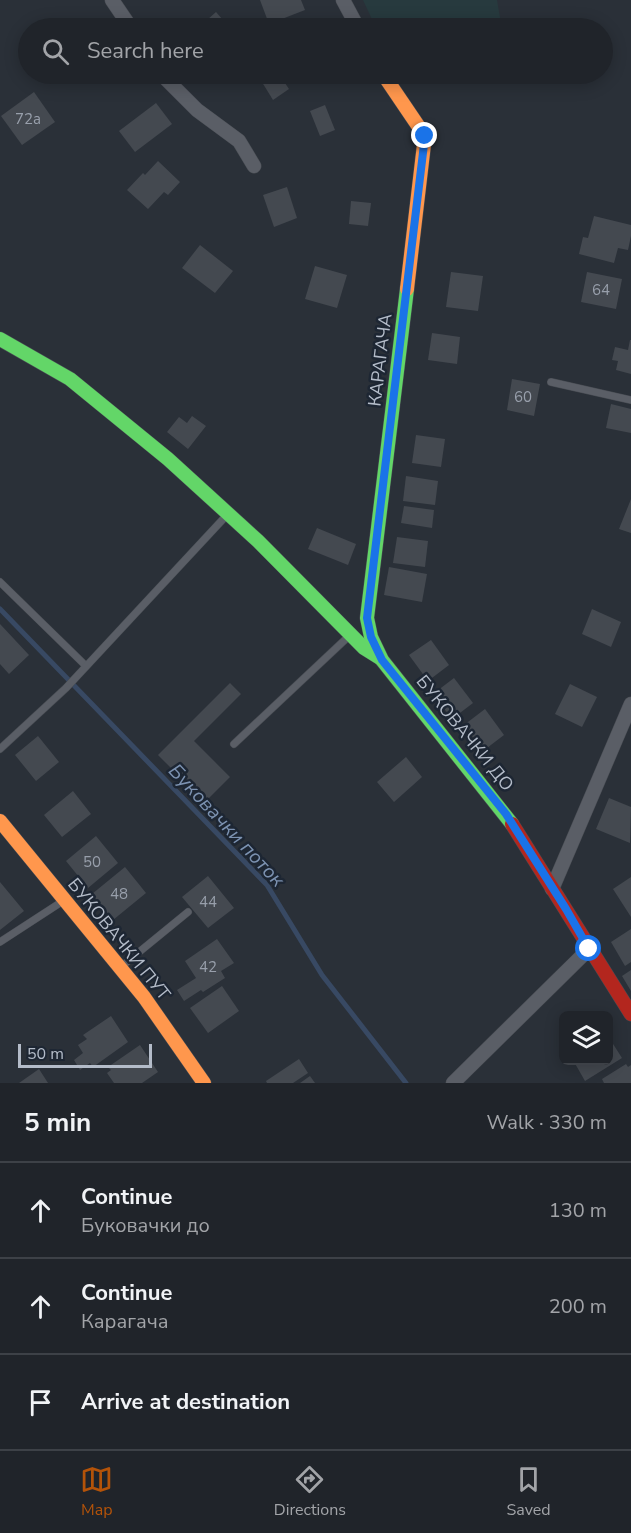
<!DOCTYPE html>
<meta charset="utf-8">
<style>
body{margin:0;font-family:"Nunito Sans",sans-serif;background:#2d3036;color:#f1f3f6}
.controls{position:absolute;right:18px;bottom:18px;display:grid;overflow:hidden;border-radius:9px;box-shadow:0 3px 15px #0003}
.controls button{width:54px;height:54px;display:grid;place-items:center;padding:0;border:0;border-bottom:2px solid #3d4147;background:#20242a;color:#f1f3f6;font:30px sans-serif}
.scale{position:absolute;left:18px;bottom:15px;width:134px;box-sizing:border-box;padding-left:6px;border:3px solid #b4bcc9;border-top:0;font-size:16px;line-height:21px;white-space:nowrap;color:#b4bcc9;-webkit-text-stroke:4px #1d2633;paint-order:stroke}
.stop{position:absolute;width:18px;height:18px;margin:-14px;border:4px solid #1a73e8;border-radius:50%;background:#fff}
.stop.end{background:#1a73e8;border-color:#fff;box-shadow:0 2px 6px #0008}
.list{margin:0;padding:0;list-style:none}
h2{display:flex;justify-content:space-between;align-items:center;height:78px;margin:0;padding:0 24px;font-size:26px}
h2 small{font-size:20px;font-weight:400;color:#a2a4a8}
.list li{display:grid;grid-template-columns:39px 1fr auto;gap:18px;align-items:center;box-sizing:border-box;height:96px;padding:0 24px;border-top:2px solid #3d4147}
.list b{display:block;font-size:22px;white-space:nowrap}
.list p{margin:0;font-size:20px;white-space:nowrap;color:#a2a4a8}
.list em{font-size:20px;font-style:normal;color:#a2a4a8}
.icon{flex:none;width:33px;height:33px;fill:none;stroke:currentColor;stroke-width:2;stroke-linecap:round;stroke-linejoin:round}
.map{position:relative;flex:none;width:631px;height:1083px;overflow:hidden}
.search{position:absolute;background:#20242a;box-shadow:0 3px 15px #0003;left:18px;right:18px;top:18px;height:66px;display:flex;align-items:center;gap:15px;box-sizing:border-box;padding:0 21px;border-radius:33px;color:#a2a4a8;font-size:22px}
.sheet{height:366px;background:#20242a}
nav{display:flex;justify-content:space-around;align-items:center;box-sizing:border-box;height:84px;border-top:2px solid #3d4147;background:#20242a;font-size:16px;color:#a2a4a8}
nav a{display:grid;justify-items:center;gap:3px}
nav .on{color:#b45309}
.map>svg:first-child{display:block}
.green{fill:#273a3e}
.lines{fill:none;stroke-linecap:round;stroke-linejoin:round}
.stream{stroke:#384963;stroke-width:5}
.building{fill:#444950}
.lane-casing{stroke:#484c53;stroke-width:8}
.street-casing{stroke:#484c53;stroke-width:15}
.fast-casing{stroke:#484c53;stroke-width:15}
.slow-casing{stroke:#484c53;stroke-width:15}
.jam-casing{stroke:#484c53;stroke-width:15}
.lane{stroke:#5a5e66;stroke-width:7}
.street{stroke:#5a5e66;stroke-width:14}
.fast{stroke:#63d668;stroke-width:14}
.slow{stroke:#ff974d;stroke-width:14}
.jam{stroke:#b3261e;stroke-width:14}
.route{stroke:#1a73e8;stroke-width:8}
.labels{text-anchor:middle;stroke-width:5;stroke-linejoin:round;paint-order:stroke}
.number-label{font-size:15px;fill:#989fab}
.street-label{font-size:18px;fill:#b4bcc9;stroke:#1d2633}
.water-label{font-size:20px;font-style:italic;fill:#7c92b1;stroke:#1d2633}
</style>
<div class="map">
<svg width="631" height="1083" viewBox="0 0 631 1083">
<rect width="100%" height="100%" fill="#2a3038"/>
<polygon class="green" points="363,0 497,0 501,23 491,28 376,28"/>
<g class="lines">
<polyline class="stream" points="0,609 267,885 322,975 406,1083"/>
</g>
<g class="building">
<polygon points="260,0 301,0 305,10 269,24"/>
<polygon points="216,12 230,28 198,28"/>
<polygon points="308,18 312,28 283,28"/>
<polygon points="257,74 279,74 289,89 273,100"/>
<polygon points="34,92 55,122 22,145 1,116"/>
<polygon points="156,103 172,124 135,152 119,131"/>
<polygon points="325,105 335,130 320,136 310,111"/>
<polygon points="158,161 180,182 168,195 164,192 148,209 127,190 143,173 145,175"/>
<polygon points="287,187 297,218 274,227 263,195"/>
<polygon points="351,201 371,203 368,226 349,224"/>
<polygon points="594,216 631,225 631,236 628,250 618,248 614,263 579,254 583,237 588,238"/>
<polygon points="200,245 233,271 215,293 182,268"/>
<polygon points="315,266 347,275 337,308 305,299"/>
<polygon points="451,272 483,276 478,311 446,307"/>
<polygon points="587,272 622,279 616,309 581,302"/>
<polygon points="432,333 460,337 457,364 428,360"/>
<polygon points="630,340 631,340 631,374 616,370 618,361 612,360 615,347 628,350"/>
<polygon points="512,379 540,384 534,416 507,410"/>
<polygon points="611,404 631,409 631,433 606,428"/>
<polygon points="192,416 206,426 188,449 167,432 179,417 187,423"/>
<polygon points="416,435 445,439 441,467 412,463"/>
<polygon points="406,476 438,481 435,505 403,501"/>
<polygon points="631,499 631,533 619,529"/>
<polygon points="404,506 434,510 432,528 401,523"/>
<polygon points="317,528 356,544 348,565 308,549"/>
<polygon points="397,537 428,541 425,567 393,563"/>
<polygon points="389,567 427,574 422,602 384,595"/>
<polygon points="592,609 621,622 611,647 582,634"/>
<polygon points="0,624 29,655 9,674 0,664"/>
<polygon points="431,640 449,665 428,681 409,655"/>
<polygon points="454,678 473,703 452,719 433,694"/>
<polygon points="230,683 241,694 194,741 230,777 205,802 158,755"/>
<polygon points="570,684 597,697 582,727 555,714"/>
<polygon points="485,709 504,735 483,751 464,725"/>
<polygon points="38,736 59,762 36,781 15,755"/>
<polygon points="406,757 422,777 394,802 377,782"/>
<polygon points="73,791 91,814 62,837 44,815"/>
<polygon points="609,798 631,807 630,843 596,829"/>
<polygon points="96,836 118,863 88,888 66,861"/>
<polygon points="125,867 146,893 113,920 92,894"/>
<polygon points="208,876 234,908 208,928 182,897"/>
<polygon points="631,877 631,917 613,889"/>
<polygon points="0,882 24,911 0,930"/>
<polygon points="631,929 631,962 625,966 611,942"/>
<polygon points="217,939 234,963 221,971 225,978 203,992 201,990 184,1001 177,990 196,978 185,961"/>
<polygon points="631,970 631,991 622,976"/>
<polygon points="222,986 239,1011 208,1033 190,1008"/>
<polygon points="111,1016 128,1042 93,1067 90,1063 80,1070 74,1060 83,1053 78,1045 87,1039 83,1035"/>
<polygon points="608,1036 622,1058 585,1081 573,1060 608,1060"/>
<polygon points="140,1045 158,1072 142,1083 114,1083 107,1073 111,1070 108,1067"/>
<polygon points="299,1059 308,1073 293,1083 267,1083 266,1081"/>
<polygon points="626,1064 628,1067 631,1065 631,1083 604,1083 602,1079"/>
<polygon points="39,1069 48,1083 19,1083"/>
<polygon points="310,1076 315,1083 300,1083"/>
</g>
<g class="lines">
<g class="lane-casing">
<g id="lane">
<polyline points="551,382 631,400"/>
<polyline points="0,582 86,666"/>
<polyline points="234,744 349,636"/>
<polyline points="0,749 66,688 226,516"/>
<polyline points="0,942 63,901"/>
<polyline points="122,966 188,912"/>
</g>
</g>
<g class="street-casing">
<g id="street">
<polyline points="112,0 131,28"/>
<polyline points="343,0 358,28"/>
<polyline points="161,74 197,110 239,141 254,166"/>
<polyline points="552,889 631,704"/>
<polyline points="453,1083 589,949"/>
</g>
</g>
<g class="fast-casing">
<g id="fast">
<polyline points="407,289 367,618 371,637 382,660 512,824"/>
<polyline points="0,339 70,379 168,459 258,541 364,648 380,658"/>
</g>
</g>
<g class="slow-casing">
<g id="slow">
<polyline points="383,74 425,136 407,289"/>
<polyline points="0,821 144,997 204,1083"/>
</g>
</g>
<g class="jam-casing">
<polyline id="jam" points="512,824 631,1014"/>
</g>
<use href="#lane" class="lane"/>
<use href="#street" class="street"/>
<use href="#fast" class="fast"/>
<use href="#slow" class="slow"/>
<use href="#jam" class="jam"/>
</g>
<g class="lines">
<polyline class="route" points="425,136 367,618 371,637 382,660 506,814 566,909 589,949"/>
</g>
<g class="labels">
<g class="number-label">
<text x="28" y="124">72a</text>
<text x="601" y="295">64</text>
<text x="523" y="402">60</text>
<text x="92" y="867">50</text>
<text x="119" y="899">48</text>
<text x="208" y="907">44</text>
<text x="208" y="972">42</text>
</g>
<g class="street-label">
<text transform="translate(380 360) rotate(-83)" y="6">КАРАГАЧА</text>
<text transform="translate(465 733) rotate(51)" y="6">БУКОВАЧКИ ДО</text>
<text transform="translate(119 939) rotate(51)" y="6">БУКОВАЧКИ ПУТ</text>
</g>
<g class="water-label">
<text transform="translate(227 825) rotate(47)" y="7">Буковачки поток</text>
</g>
</g>
</svg>
<div class="controls">
<button><svg class="icon" aria-label="layers" viewBox="0 0 24 24"><path d="M12 4l9 5-9 5-9-5zM3 14l9 5 9-5"/></svg></button>
</div>
<div class="scale">50 m</div>
<div class="stop" style="left:589px;top:949px"></div>
<div class="stop end" style="left:425px;top:136px"></div>
<div class="search"><svg class="icon" aria-label="search" viewBox="0 0 24 24"><circle cx="10" cy="10" r="6"/><path d="M15 15l6 6"/></svg>Search here</div>
</div>
<section class="sheet">
<h2>5 min<small>Walk · 330 m</small></h2>
<ul class="list">
<li><svg class="icon" aria-label="ahead" viewBox="0 0 24 24"><path d="M12 20V5M6 11l6-6 6 6"/></svg><div><b>Continue</b><p>Буковачки до</p></div><em>130 m</em></li>
<li><svg class="icon" aria-label="ahead" viewBox="0 0 24 24"><path d="M12 20V5M6 11l6-6 6 6"/></svg><div><b>Continue</b><p>Карагача</p></div><em>200 m</em></li>
<li><svg class="icon" aria-label="arrive" viewBox="0 0 24 24"><path d="M6 21V4h12l-3 4 3 4H6"/></svg><div><b>Arrive at destination</b></div></li>
</ul>
</section>
<nav>
<a class="on"><svg class="icon" aria-label="map" viewBox="0 0 24 24"><path d="M3 6l6-2 6 2 6-2v14l-6 2-6-2-6 2zM9 4v14M15 6v14"/></svg>Map</a>
<a><svg class="icon" aria-label="directions" viewBox="0 0 24 24"><path d="M12 3l9 9-9 9-9-9zM9 14v-3h6M13 9l2 2-2 2"/></svg>Directions</a>
<a><svg class="icon" aria-label="saved" viewBox="0 0 24 24"><path d="M7 4h10v16l-5-4-5 4z"/></svg>Saved</a>
</nav>
